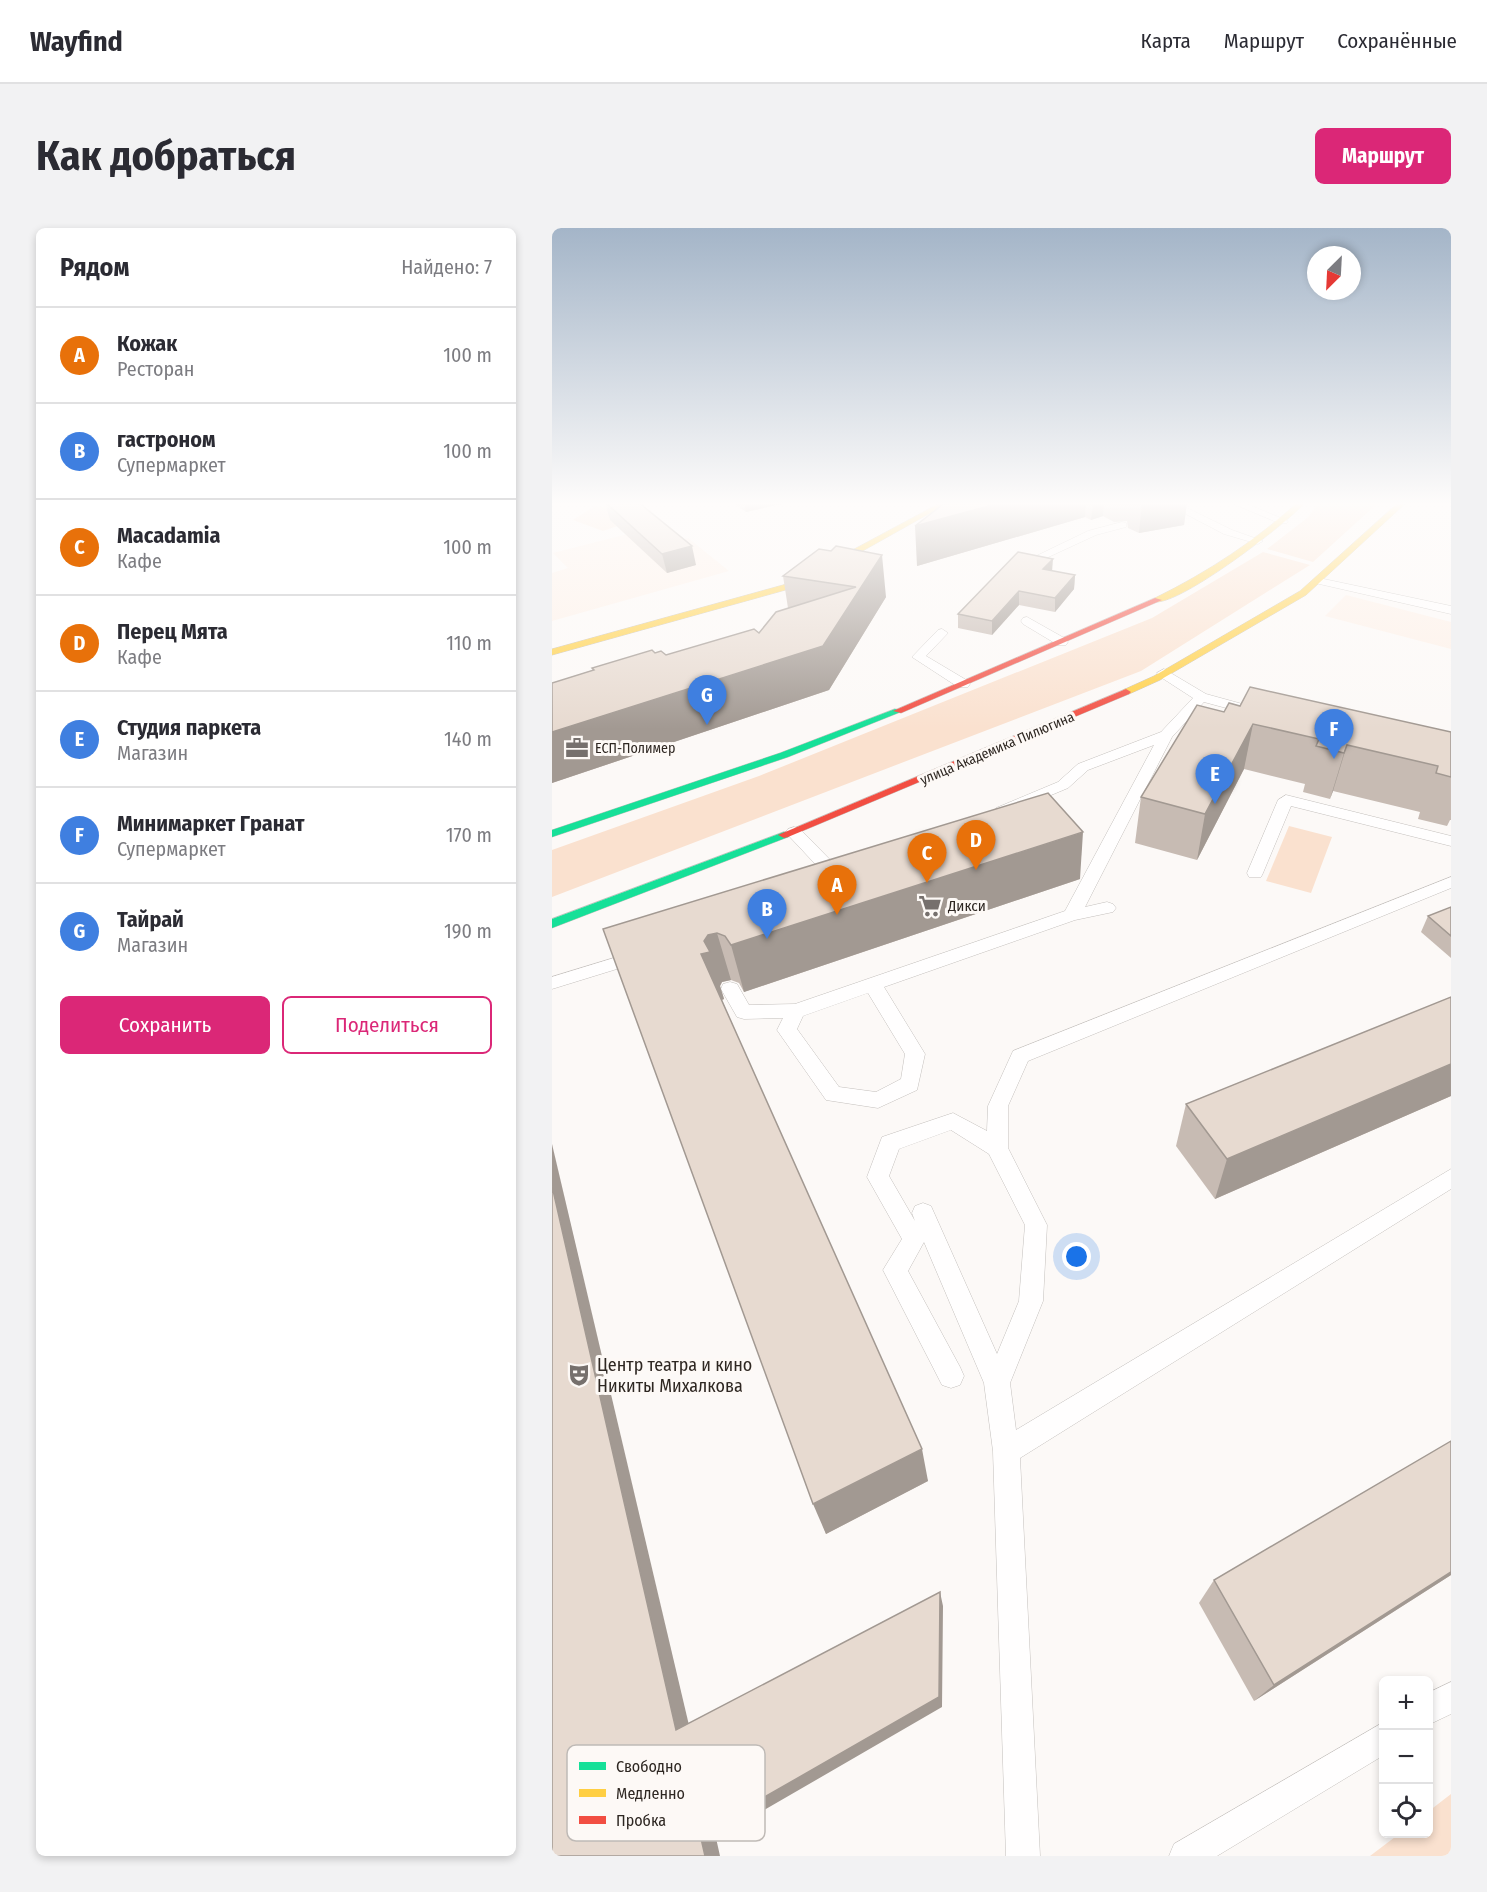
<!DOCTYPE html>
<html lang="ru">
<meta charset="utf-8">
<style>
body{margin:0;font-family:"Fira Sans Condensed",sans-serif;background:#f2f2f3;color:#2b2b33}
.controls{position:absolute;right:18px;bottom:18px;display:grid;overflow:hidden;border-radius:9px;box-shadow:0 3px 9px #0003}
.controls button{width:54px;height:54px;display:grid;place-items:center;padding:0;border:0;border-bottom:2px solid #e1e1e2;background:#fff;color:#2b2b33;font:30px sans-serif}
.compass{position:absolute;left:755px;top:18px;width:54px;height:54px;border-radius:50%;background:#fff;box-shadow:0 3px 9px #0003;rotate:204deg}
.you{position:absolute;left:525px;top:1029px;width:21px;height:21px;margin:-15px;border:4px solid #fff;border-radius:50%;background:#1a73e8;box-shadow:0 0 0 9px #1a73e833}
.badge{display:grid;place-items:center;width:39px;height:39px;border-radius:50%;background:#db2777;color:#fff;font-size:20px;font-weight:700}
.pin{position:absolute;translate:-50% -50px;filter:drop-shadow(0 2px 3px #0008)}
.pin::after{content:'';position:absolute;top:32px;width:21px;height:18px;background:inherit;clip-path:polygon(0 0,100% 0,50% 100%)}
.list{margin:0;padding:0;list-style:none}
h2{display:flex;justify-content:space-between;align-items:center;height:78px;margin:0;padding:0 24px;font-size:26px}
h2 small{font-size:20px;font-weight:400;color:#7c7c81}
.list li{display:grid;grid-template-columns:39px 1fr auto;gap:18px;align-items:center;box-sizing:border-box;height:96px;padding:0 24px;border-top:2px solid #e1e1e2}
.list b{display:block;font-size:22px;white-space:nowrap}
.list p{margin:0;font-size:20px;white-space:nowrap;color:#7c7c81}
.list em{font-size:20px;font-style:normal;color:#7c7c81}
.actions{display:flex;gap:12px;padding:18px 24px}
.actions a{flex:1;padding:14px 0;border:2px solid #db2777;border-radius:9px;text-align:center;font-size:21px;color:#db2777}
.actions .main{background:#db2777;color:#fff}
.icon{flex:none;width:33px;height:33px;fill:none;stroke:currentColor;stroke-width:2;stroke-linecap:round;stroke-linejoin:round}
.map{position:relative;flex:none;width:899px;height:1628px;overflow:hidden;border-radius:9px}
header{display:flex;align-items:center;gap:36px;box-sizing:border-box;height:84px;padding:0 30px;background:#fff;border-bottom:2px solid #e1e1e2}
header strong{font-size:28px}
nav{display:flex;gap:33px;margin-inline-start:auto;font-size:21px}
.intro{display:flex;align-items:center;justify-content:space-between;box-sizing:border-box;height:144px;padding:0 36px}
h1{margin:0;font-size:42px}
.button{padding:15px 27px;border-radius:9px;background:#db2777;color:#fff;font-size:21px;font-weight:700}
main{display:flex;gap:36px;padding:0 36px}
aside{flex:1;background:#fff;border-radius:9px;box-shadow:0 3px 9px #0003}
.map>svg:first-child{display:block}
.built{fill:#fdf0e7}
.green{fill:#fae1cf}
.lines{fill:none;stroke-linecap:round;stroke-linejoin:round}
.lane-casing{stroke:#c4c0bd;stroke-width:1}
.fast-casing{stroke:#c4c0bd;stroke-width:1}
.slow-casing{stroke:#c4c0bd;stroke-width:1}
.jam-casing{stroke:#c4c0bd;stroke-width:1}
.lane{fill:#fffefe;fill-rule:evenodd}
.fast{fill:#16e098;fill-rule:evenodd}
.slow{fill:#ffcf43;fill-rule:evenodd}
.jam{fill:#f24e42;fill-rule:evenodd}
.wall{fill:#c7bbb3}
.shaded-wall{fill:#a29992}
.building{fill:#e7dad0;stroke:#a29992;stroke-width:1.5}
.labels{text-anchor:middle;stroke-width:6;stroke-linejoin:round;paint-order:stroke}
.far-poi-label{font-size:14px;fill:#2e2722;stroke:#fdf9f6;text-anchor:start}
.far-street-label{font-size:14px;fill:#2e2722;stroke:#fdf9f6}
.poi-label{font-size:15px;fill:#2e2722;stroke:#fdf9f6;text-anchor:start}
.near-poi-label{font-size:18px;fill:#2e2722;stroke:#fdf9f6;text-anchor:start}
.key{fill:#fdf9f6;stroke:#bfbab6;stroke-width:1.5}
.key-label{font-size:16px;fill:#2e2722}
</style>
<header>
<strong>Wayfind</strong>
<nav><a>Карта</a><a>Маршрут</a><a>Сохранённые</a></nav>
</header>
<div class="intro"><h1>Как добраться</h1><a class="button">Маршрут</a></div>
<main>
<aside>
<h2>Рядом<small>Найдено: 7</small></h2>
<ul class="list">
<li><span class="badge" style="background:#e8710a">A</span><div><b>Кожак</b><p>Ресторан</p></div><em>100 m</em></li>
<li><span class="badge" style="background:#3f7fe0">B</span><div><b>гастроном</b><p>Супермаркет</p></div><em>100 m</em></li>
<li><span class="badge" style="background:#e8710a">C</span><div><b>Macadamia</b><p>Кафе</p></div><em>100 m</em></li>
<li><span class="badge" style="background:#e8710a">D</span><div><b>Перец Мята</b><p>Кафе</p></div><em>110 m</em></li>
<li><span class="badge" style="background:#3f7fe0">E</span><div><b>Студия паркета</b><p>Магазин</p></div><em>140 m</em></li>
<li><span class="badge" style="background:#3f7fe0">F</span><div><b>Минимаркет Гранат</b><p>Супермаркет</p></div><em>170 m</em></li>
<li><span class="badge" style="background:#3f7fe0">G</span><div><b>Тайрай</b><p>Магазин</p></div><em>190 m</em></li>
</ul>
<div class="actions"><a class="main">Сохранить</a><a>Поделиться</a></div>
</aside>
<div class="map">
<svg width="899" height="1628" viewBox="0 0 899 1628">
<rect width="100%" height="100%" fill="#fcf9f7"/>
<g class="built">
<polygon points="111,297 129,312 136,310 177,343 0,393 0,345 16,340 1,325"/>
<polygon points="794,367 899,394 899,421 773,388"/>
</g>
<g class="green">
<polygon points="768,274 827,274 761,334 715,321 755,290"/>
<polygon points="43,278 100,286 51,303 21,292"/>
<polygon points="711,324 758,337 589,443 0,669 0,622 207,548 600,390"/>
<polygon points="737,598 780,609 759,665 714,653"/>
<polygon points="899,1566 899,1628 818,1628 847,1606 876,1606 877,1583"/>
</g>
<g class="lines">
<g class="lane-casing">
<g id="lane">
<polygon points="611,274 623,274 680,302 711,313 706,316 672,306"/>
<polygon points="677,274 690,274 736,293 735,295 727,295"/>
<polygon points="570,294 574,295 574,299 544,307 490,332 486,333 480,330 536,303"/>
<polygon points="767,350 899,378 899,386 763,355 763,351"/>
<polygon points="475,389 514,411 516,414 514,417 506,417 471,396 469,393 471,390"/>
<polygon points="390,401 396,405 374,428 416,453 418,456 416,459 406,459 360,429 386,402"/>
<path d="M612 441 654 466 705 480 707 483 700 487 652 474 620 509 533 679 555 674 561 676 564 680 561 684 523 692 332 759 373 826 365 862 326 880 274 872 225 802 231 790 192 791 185 789 169 761 171 756 178 754 185 756 197 777 243 776 513 683 602 517 536 542 516 560 454 586 449 588 441 583 444 580 506 554 526 536 609 504 641 470 607 448 605 445ZM316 765 353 826 349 851 324 864 287 859 245 801 251 788Z"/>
<polygon points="734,567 899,608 899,618 739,578 711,645 709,649 697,649 695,645 726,572"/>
<polygon points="242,599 248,601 292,646 294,650 292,654 280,654 236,607 234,604 236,601"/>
<path d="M899 649V660L476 833 456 878V920L495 997 491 1073 458 1155 464 1202 899 941V961L468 1230 488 1628H454L441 1223 432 1155 372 1014 356 1043 408 1139 412 1148 408 1157 399 1160 390 1157 331 1042 350 1011 315 949 330 909 401 885 435 903 436 878 461 823ZM399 902 437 926 473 997 467 1073 445 1126 379 978 371 975 363 978 360 985 363 993 337 948 347 921Z"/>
<polygon points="88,722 94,724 97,728 94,732 0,761 0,749"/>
<polygon points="899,1454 899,1486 876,1497 876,1465"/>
<polygon points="832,1494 832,1527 665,1628 617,1628 622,1616"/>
</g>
</g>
<g class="fast-casing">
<g id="fast">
<polygon points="343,481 351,483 236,529 0,609 0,602 228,525"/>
<polygon points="232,604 238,607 236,609 0,700 0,691"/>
</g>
</g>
<g class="slow-casing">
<g id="slow">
<polygon points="390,274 398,274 273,344 237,361 0,427 0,421 231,357 267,340"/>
<path d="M746 274H754C734 296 630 376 603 374V370C656 344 703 313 746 274Z"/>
<polygon points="847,274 855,274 754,367 608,452 577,466 571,466 571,462 602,448 748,363"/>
</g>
</g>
<g class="jam-casing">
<g id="jam">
<polygon points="603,370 610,372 349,485 341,483"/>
<polygon points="574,461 579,464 577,466 236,609 232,610 226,607"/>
</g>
</g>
<use href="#lane" class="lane"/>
<use href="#fast" class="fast"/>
<use href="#slow" class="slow"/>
<use href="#jam" class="jam"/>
</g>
<g class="wall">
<polygon points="53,274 144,337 115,345 58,292"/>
<polygon points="180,274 238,274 194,284"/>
<polygon points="394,274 635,274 632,297 587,305 576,300 575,293 562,294 551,288 539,292 533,289 365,338"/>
<polygon points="267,321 334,369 277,462 0,555 0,455 41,442 40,440 103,425 114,427 207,405 236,380 231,348"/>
<polygon points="501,343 523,347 522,361 503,384 467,377 440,407 406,400 406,386"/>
<polygon points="688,478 899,504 899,592 898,592 895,598 866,591 868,584 781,563 778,571 751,564 753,556 692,541 645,632 583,615 589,569 672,484"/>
<polygon points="528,651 192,764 187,755 179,752 170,754 168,758 172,771 170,772 376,1253 274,1306 51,701"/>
<polygon points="899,679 899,730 869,704 876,688"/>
<polygon points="899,769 899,868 663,971 624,918 634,876"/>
<polygon points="899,1347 702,1473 647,1375 662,1352"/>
</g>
<g class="shaded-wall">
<polygon points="192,274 238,274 194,284"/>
<polygon points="451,274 534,274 533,289 365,338 363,298"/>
<polygon points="541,274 552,274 551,288 539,292"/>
<polygon points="590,274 635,274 632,297 587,305"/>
<polygon points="140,318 144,337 115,345 110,326"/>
<polygon points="330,327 334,369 277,462 0,555 0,504 271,418"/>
<polygon points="501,331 500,344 491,341"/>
<polygon points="523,347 522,361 503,384 503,370"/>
<polygon points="467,363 467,377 440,407 440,393"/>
<polygon points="701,496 692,541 645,632 653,586"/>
<polygon points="795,517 781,563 778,571 792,525"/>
<polygon points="531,604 528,651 192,764 179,717"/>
<polygon points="165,705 179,752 170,754 168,758 172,771 164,774 149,726 152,713 156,707"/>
<polygon points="899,836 899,868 663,971 675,931"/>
<polygon points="0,916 140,1510 124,1502 0,958"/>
<polygon points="370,1221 376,1253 274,1306 261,1276"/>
<polygon points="899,1344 899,1347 702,1473 722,1457"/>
<polygon points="388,1364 391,1378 390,1479 164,1610 168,1628 153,1628 148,1606"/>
</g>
<g class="building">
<polygon points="53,274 86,274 140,318 110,326"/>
<polygon points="394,274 451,274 363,298"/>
<polygon points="284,318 330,327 271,418 0,504 0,455 42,442 40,440 100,422 103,425 109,423 114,427 202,401 207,405 224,384 304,359 231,348 267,321 279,323"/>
<polygon points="466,324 501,331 491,341 523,347 503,370 467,363 440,393 406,386"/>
<polygon points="698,459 899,504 899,549 884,545 886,538 795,517 792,525 764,518 767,511 701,496 653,586 589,569 645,477 672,484 677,475 688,478"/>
<polygon points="496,565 531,604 179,717 173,708 165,705 156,707 152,713 158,724 149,726 370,1221 261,1276 51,701"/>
<polygon points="899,679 899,708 876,688"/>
<polygon points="899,769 899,836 675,931 634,876"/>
<polygon points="0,958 124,1502 388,1364 387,1469 148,1606 153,1628 0,1628"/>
<polygon points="899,1213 899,1344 722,1457 662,1352"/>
</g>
<linearGradient id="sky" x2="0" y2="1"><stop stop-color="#a4b5c8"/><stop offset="0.55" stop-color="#fefcfb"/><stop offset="1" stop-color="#fefcfb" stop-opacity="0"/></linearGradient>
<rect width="899" height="501" fill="url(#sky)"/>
<defs>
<g id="office-bare" transform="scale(1.8)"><path d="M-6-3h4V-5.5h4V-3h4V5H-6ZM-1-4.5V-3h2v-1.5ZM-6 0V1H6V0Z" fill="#76706d" stroke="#fdf9f6" stroke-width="2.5" paint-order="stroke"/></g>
<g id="supermarket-bare" transform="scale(1.8)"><path d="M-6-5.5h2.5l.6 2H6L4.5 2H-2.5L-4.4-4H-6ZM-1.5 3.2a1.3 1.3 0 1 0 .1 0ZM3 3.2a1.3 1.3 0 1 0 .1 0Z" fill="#76706d" stroke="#fdf9f6" stroke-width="2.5" paint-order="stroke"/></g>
<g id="theatre-bare" transform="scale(1.8)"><path d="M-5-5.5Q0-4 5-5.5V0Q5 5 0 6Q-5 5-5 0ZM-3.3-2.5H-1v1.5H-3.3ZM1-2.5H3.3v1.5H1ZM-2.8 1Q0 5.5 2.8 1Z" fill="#76706d" stroke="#fdf9f6" stroke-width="2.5" paint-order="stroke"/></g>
</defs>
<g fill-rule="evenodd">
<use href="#office-bare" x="25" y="520"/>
<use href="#supermarket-bare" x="378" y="678"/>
<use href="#theatre-bare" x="27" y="1147"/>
</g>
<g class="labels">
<g class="far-poi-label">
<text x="43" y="525">ЕСП-Полимер</text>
</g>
<g class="far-street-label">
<text transform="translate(445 520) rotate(-23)" y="5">улица Академика Пилюгина</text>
</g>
<g class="poi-label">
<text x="396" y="683">Дикси</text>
</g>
<g class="near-poi-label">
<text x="45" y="1143">Центр театра и кино<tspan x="45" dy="21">Никиты Михалкова</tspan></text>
</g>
</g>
<rect x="15" y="1517" width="198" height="96" rx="9" class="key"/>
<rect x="27" y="1534" width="27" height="8" fill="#16e098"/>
<rect x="27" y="1561" width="27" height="8" fill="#ffcf43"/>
<rect x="27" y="1588" width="27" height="8" fill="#f24e42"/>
<g class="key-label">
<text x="64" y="1544">Свободно</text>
<text x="64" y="1571">Медленно</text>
<text x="64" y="1598">Пробка</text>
</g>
</svg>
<div class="controls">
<button>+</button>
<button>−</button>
<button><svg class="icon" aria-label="locate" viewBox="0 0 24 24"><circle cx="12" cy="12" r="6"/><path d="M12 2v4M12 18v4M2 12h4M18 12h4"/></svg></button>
</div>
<svg class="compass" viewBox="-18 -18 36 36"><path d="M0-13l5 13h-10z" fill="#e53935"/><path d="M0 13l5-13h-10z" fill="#7c7c81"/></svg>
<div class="you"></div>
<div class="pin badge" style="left:285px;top:687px;background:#e8710a">A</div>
<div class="pin badge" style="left:215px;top:711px;background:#3f7fe0">B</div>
<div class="pin badge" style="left:375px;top:655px;background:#e8710a">C</div>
<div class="pin badge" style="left:424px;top:642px;background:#e8710a">D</div>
<div class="pin badge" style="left:663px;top:576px;background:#3f7fe0">E</div>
<div class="pin badge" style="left:782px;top:531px;background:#3f7fe0">F</div>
<div class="pin badge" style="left:155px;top:497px;background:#3f7fe0">G</div>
</div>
</main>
